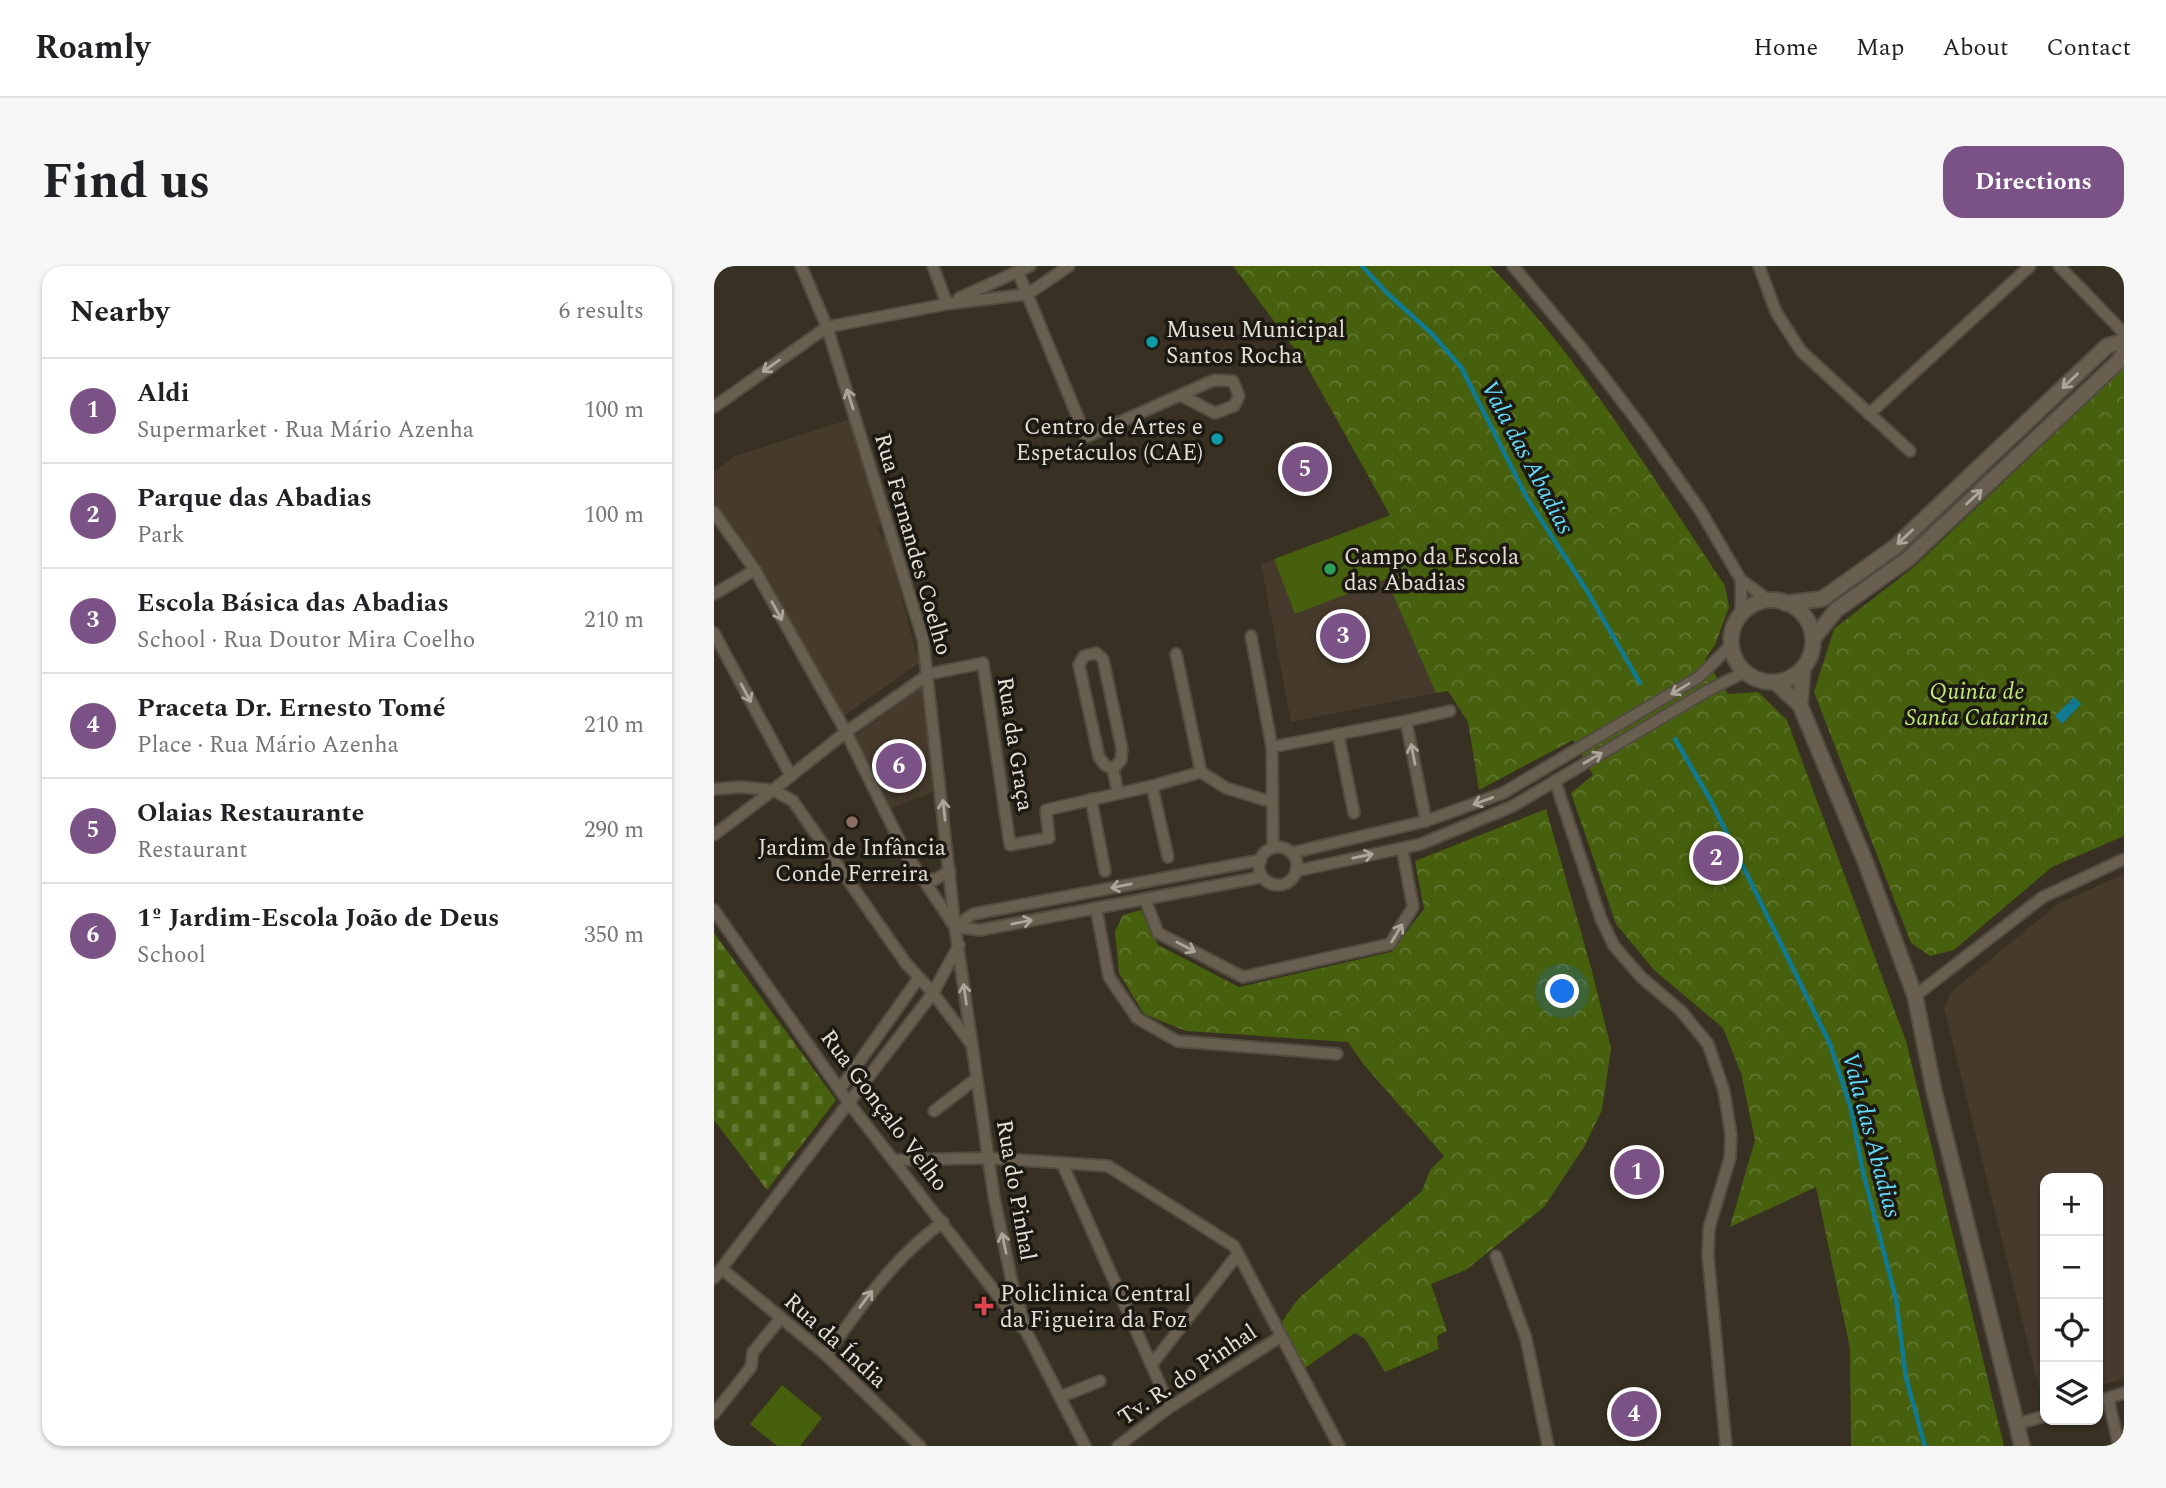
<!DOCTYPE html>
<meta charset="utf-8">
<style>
body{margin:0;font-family:Spectral,serif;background:#f6f6f6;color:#202124}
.controls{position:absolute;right:21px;bottom:21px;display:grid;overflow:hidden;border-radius:14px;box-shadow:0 2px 5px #0004}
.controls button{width:63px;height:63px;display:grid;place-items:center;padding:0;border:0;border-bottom:2px solid #e0e0e0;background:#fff;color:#202124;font:35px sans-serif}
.you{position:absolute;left:849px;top:726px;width:24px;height:24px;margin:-18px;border:5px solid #fff;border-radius:50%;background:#1a73e8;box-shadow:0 0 0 10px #1a73e833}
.badge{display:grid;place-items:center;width:46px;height:46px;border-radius:50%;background:#7b5285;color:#fff;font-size:23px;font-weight:700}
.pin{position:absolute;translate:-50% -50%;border:4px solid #fff;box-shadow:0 2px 7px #0006}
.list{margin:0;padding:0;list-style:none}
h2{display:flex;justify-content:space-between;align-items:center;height:91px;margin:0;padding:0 28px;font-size:30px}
h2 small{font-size:23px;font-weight:400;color:#757577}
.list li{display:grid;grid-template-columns:46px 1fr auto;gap:21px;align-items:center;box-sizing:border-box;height:105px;padding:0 28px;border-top:2px solid #e0e0e0}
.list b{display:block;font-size:26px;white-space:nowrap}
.list p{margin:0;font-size:23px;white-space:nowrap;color:#757577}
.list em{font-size:23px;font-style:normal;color:#757577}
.icon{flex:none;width:38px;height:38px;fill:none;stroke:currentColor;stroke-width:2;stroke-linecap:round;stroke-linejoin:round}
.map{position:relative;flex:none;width:1410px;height:1180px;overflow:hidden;border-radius:21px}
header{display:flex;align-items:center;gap:42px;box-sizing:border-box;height:98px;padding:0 35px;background:#fff;border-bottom:2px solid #e0e0e0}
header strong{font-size:33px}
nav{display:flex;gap:38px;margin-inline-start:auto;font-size:24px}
.intro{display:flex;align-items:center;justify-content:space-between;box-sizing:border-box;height:168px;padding:0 42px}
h1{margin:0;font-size:49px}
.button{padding:18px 32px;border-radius:21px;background:#7b5285;color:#fff;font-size:24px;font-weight:700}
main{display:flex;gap:42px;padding:0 42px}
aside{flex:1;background:#fff;border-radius:21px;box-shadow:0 2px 5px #0004}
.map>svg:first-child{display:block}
.education{fill:#453a2b}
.green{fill:#46600d}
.forest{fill:url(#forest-crowns)}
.cemetery{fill:url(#cemetery-stones)}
.water{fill:url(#water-ripples)}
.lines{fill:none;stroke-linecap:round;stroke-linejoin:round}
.stream{stroke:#107a92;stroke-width:4.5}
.minor-casing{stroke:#524c40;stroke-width:14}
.tertiary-casing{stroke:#524c40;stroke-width:18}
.minor{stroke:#685f50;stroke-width:10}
.tertiary{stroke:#685f50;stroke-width:14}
.oneway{stroke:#ada69a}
.culture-dot{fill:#0f9aa8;stroke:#1c1912;stroke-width:2.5}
.leisure-dot{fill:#2e9e5b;stroke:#1c1912;stroke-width:2.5}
.education-dot{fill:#8d6e63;stroke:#1c1912;stroke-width:2.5}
.health-dot{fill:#e0444e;stroke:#1c1912;stroke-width:2.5}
.labels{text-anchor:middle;stroke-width:7;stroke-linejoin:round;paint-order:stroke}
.poi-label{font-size:23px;fill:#e5e0d7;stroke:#1c1912;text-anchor:start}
.street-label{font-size:23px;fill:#e5e0d7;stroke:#1c1912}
.park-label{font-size:23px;font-style:italic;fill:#c0e97a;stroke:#1c1912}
.water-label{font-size:24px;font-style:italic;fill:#62dcfc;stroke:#1c1912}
</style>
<header>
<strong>Roamly</strong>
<nav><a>Home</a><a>Map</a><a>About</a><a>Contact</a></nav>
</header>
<div class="intro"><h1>Find us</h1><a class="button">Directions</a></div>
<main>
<aside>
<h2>Nearby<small>6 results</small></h2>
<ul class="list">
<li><span class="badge">1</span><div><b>Aldi</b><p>Supermarket · Rua Mário Azenha</p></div><em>100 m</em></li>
<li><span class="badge">2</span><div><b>Parque das Abadias</b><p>Park</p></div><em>100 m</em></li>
<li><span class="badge">3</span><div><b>Escola Básica das Abadias</b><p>School · Rua Doutor Mira Coelho</p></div><em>210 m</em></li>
<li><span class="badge">4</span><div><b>Praceta Dr. Ernesto Tomé</b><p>Place · Rua Mário Azenha</p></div><em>210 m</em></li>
<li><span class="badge">5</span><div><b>Olaias Restaurante</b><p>Restaurant</p></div><em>290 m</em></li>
<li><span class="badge">6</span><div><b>1º Jardim-Escola João de Deus</b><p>School</p></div><em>350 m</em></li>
</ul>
</aside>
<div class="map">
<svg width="1410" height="1180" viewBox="0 0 1410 1180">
<defs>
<pattern id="forest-crowns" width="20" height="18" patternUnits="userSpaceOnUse" patternTransform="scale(1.75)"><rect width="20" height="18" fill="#46600d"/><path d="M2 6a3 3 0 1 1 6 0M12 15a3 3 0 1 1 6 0" fill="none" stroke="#617630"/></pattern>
<pattern id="cemetery-stones" width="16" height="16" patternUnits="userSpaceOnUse" patternTransform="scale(1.75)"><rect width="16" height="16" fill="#46600d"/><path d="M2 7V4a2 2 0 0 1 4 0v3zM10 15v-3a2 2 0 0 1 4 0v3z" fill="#617630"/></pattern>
<pattern id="water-ripples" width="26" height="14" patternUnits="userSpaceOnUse" patternTransform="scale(1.75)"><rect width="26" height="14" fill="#107a92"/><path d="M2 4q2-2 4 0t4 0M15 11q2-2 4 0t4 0" fill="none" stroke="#28616d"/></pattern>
</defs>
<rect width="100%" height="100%" fill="#383022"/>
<g class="education">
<polygon points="136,153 169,259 164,262 167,271 172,272 205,397 127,452 51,307 0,236 0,206 21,190"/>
<polygon points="651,259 672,313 722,427 577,456 547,298"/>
<polygon points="209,420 219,526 175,543 138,472"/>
<polygon points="1410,608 1410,1113 1384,1120 1384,912 1331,912 1331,1129 1326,1126 1230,742 1237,726 1345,637"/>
</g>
<g class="green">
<polygon points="651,259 672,313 581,348 560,293"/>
<polygon points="68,1119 108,1152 86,1180 63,1180 36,1158"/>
</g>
<g class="forest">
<path d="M519 0H776C869 94 938 211 1011 320L1015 341 1001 379 991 393 1014 428 1044 426 1073 454 1192 775 1290 1180H1137L1136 1082 1102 921 1016 961 1041 874 1027 807 1009 762 940 704 902 658 857 527 879 509 859 474 765 524 754 456 734 425 722 427 672 313 651 259 676 249 591 97Z"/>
<polygon points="1410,102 1410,570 1338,601 1240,684 1216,690 1197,677 1100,426 1120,363 1201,300"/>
<polygon points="832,543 878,705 897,782 888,844 870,881 830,941 752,1004 717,1018 733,1065 723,1070 725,1083 671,1106 651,1073 641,1067 591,1102 565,1060 584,1033 708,925 716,904 730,890 650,799 634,776 472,765 430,748 405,707 401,665 409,649 427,644 444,679 525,721 677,686 710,643 701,595"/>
</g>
<polygon class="cemetery" points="0,667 122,834 53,924 0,854"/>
<polygon class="water" points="1360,431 1367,438 1348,458 1341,450"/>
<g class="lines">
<g class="stream">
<polyline points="648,0 673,27 718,68 747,101 813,232 873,325 926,417"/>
<polyline points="961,473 997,535 1116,778 1137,843 1149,906 1182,1033 1192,1112 1211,1180"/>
</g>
<g class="minor-casing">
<g id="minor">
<polyline points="87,0 113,61 209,373 241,661 280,931 298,1016 313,1067 371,1180"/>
<polyline points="219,0 233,38"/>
<polyline points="799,0 869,84 930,164 986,244 1027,314 1056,335"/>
<polyline points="1045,0 1062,46 1087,85 1196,185"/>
<polyline points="1345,0 1410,67"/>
<polyline points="304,6 372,171 500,114 519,115 525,130 520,140 501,147 466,129"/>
<polyline points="245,32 316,0"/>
<polyline points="0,141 113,61 233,38 314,28 355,0"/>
<polyline points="1155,148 1316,0"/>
<polyline points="0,246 41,304 132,466 192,588 239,658"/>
<polyline points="1027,314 1027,349"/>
<polyline points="0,328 41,304"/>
<polyline points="0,367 77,510"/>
<polyline points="537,370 558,481 559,582"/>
<polyline points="462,388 487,506"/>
<polyline points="692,455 736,445"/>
<polyline points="624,468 640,547"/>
<polyline points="558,481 692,455 712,555"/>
<polyline points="399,503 391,499 385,491 365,399 370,390 382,387 389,393 408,483 407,494 399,503 404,527"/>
<polyline points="841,515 887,653 900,680 927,711 967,745 994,778 1010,825 1017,869 1016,892 995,962 994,990 1012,1180"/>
<polyline points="438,520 454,591"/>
<polyline points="0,523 27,521 59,524 132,466 215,408 269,397 296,579 335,572 332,544 438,520 487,506 512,522 558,536"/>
<polyline points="377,533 391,605"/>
<polyline points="0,569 59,524 79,535 191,696 219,727 258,779"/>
<circle cx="564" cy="600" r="19"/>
<polyline points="577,587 712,555 789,527 985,411 1018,378"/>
<polyline points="582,605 707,578 799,540 993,425 1031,406"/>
<polyline points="207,611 220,614 236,605"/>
<polyline points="431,633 444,667 529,711 676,678 699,641 688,582"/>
<polyline points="382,642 395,711 423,752 463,775 623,788"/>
<polyline points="0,644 135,837 309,1062"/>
<polyline points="241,661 259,648 547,594"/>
<polyline points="241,661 266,664 548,611"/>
<polyline points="1201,730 1329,631 1410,593"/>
<polyline points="126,823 204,713"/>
<polyline points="220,845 263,812"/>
<polyline points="180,894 275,892 394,900 520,980 625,1180"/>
<polyline points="348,897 456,1141"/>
<polyline points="782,990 812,1072 834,1180"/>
<polyline points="8,1003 112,1089 206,1180"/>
<polyline points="0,1012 219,727 245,679"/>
<path d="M112 1089C147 1040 180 991 229 956"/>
<polyline points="438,1098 524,988"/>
<polyline points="346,1131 386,1115"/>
<polyline points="1394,1132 1405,1180"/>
<polyline points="1384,1135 1410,1127"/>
<polyline points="0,1148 37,1101 39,1086 67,1052"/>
<polyline points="1303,1158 1331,1150"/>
<polyline points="404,1180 456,1141 566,1071"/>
</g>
</g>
<g class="tertiary-casing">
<g id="tertiary">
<circle cx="1058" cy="375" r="41"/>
<polyline points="1071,337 1108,333 1181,281 1393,80 1410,75"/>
<polyline points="1099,373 1122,344 1194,293 1405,95 1410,87"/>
<polyline points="1089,402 1086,439 1151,595 1201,730 1220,825 1308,1180"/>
<polyline points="1061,416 1086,439"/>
</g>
</g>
<use href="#minor" class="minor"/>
<use href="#tertiary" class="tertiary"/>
</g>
<defs><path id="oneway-shaft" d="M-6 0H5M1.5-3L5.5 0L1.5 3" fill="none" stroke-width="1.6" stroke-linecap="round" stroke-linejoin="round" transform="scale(1.75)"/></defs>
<g class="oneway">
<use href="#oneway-shaft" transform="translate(57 100) rotate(145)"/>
<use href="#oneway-shaft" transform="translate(1356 115) rotate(137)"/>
<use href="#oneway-shaft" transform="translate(136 133) rotate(-108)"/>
<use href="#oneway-shaft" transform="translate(1260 231) rotate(-43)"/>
<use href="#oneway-shaft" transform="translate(1191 271) rotate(137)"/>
<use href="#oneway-shaft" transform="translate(63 345) rotate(61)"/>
<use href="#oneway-shaft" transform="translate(966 423) rotate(149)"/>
<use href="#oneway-shaft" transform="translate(32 427) rotate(62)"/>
<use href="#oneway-shaft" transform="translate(699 488) rotate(-101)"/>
<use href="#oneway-shaft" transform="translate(879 492) rotate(-30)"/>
<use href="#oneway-shaft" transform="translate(769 535) rotate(160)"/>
<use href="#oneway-shaft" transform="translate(230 544) rotate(-96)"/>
<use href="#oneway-shaft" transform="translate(649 590) rotate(-12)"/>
<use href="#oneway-shaft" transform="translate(407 620) rotate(169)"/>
<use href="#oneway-shaft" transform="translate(308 656) rotate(-11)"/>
<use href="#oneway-shaft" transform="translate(683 667) rotate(-59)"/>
<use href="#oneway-shaft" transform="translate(472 681) rotate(28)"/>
<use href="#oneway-shaft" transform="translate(251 728) rotate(-98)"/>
<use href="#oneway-shaft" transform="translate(290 977) rotate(-102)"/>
<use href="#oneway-shaft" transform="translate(152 1033) rotate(-54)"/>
</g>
<g class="culture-dot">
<circle cx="438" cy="76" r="7"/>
<circle cx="503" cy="173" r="7"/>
</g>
<circle class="leisure-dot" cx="616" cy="303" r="7"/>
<circle class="education-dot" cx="138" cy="556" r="7"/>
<path class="health-dot" d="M266.5 1029.5h7v7h7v7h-7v7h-7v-7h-7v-7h7z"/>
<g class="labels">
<g class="poi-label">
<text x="452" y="71">Museu Municipal<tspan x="452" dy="26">Santos Rocha</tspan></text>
<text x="489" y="168" text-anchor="end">Centro de Artes e<tspan x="489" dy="26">Espetáculos (CAE)</tspan></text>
<text x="630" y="298">Campo da Escola<tspan x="630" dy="26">das Abadias</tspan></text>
<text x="138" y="589" text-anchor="middle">Jardim de Infância<tspan x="138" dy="26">Conde Ferreira</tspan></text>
<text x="286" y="1035">Policlinica Central<tspan x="286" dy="26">da Figueira da Foz</tspan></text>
</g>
<g class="street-label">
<text transform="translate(200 278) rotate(74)" y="8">Rua Fernandes Coelho</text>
<text transform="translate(302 478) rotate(81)" y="8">Rua da Graça</text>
<text transform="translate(171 844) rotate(53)" y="8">Rua Gonçalo Velho</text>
<text transform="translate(303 924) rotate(80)" y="8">Rua do Pinhal</text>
<text transform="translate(122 1074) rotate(42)" y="8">Rua da Índia</text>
<text transform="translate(473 1108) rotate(-34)" y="8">Tv. R. do Pinhal</text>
</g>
<g class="park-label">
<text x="1263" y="433">Quinta de<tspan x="1263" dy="26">Santa Catarina</tspan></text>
</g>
<g class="water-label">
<text transform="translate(814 191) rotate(62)" y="8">Vala das Abadias</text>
<text transform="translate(1158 869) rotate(75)" y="8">Vala das Abadias</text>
</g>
</g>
</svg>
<div class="controls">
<button>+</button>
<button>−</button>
<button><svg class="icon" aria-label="locate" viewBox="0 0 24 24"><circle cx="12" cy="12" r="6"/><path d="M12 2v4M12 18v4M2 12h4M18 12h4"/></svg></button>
<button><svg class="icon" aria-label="layers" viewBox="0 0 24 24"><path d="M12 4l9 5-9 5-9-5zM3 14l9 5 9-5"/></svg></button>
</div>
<div class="you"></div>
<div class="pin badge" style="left:923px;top:906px">1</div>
<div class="pin badge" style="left:1002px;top:592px">2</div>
<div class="pin badge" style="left:629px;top:370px">3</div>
<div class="pin badge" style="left:920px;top:1148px">4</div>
<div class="pin badge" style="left:591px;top:203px">5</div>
<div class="pin badge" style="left:185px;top:500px">6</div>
</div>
</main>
